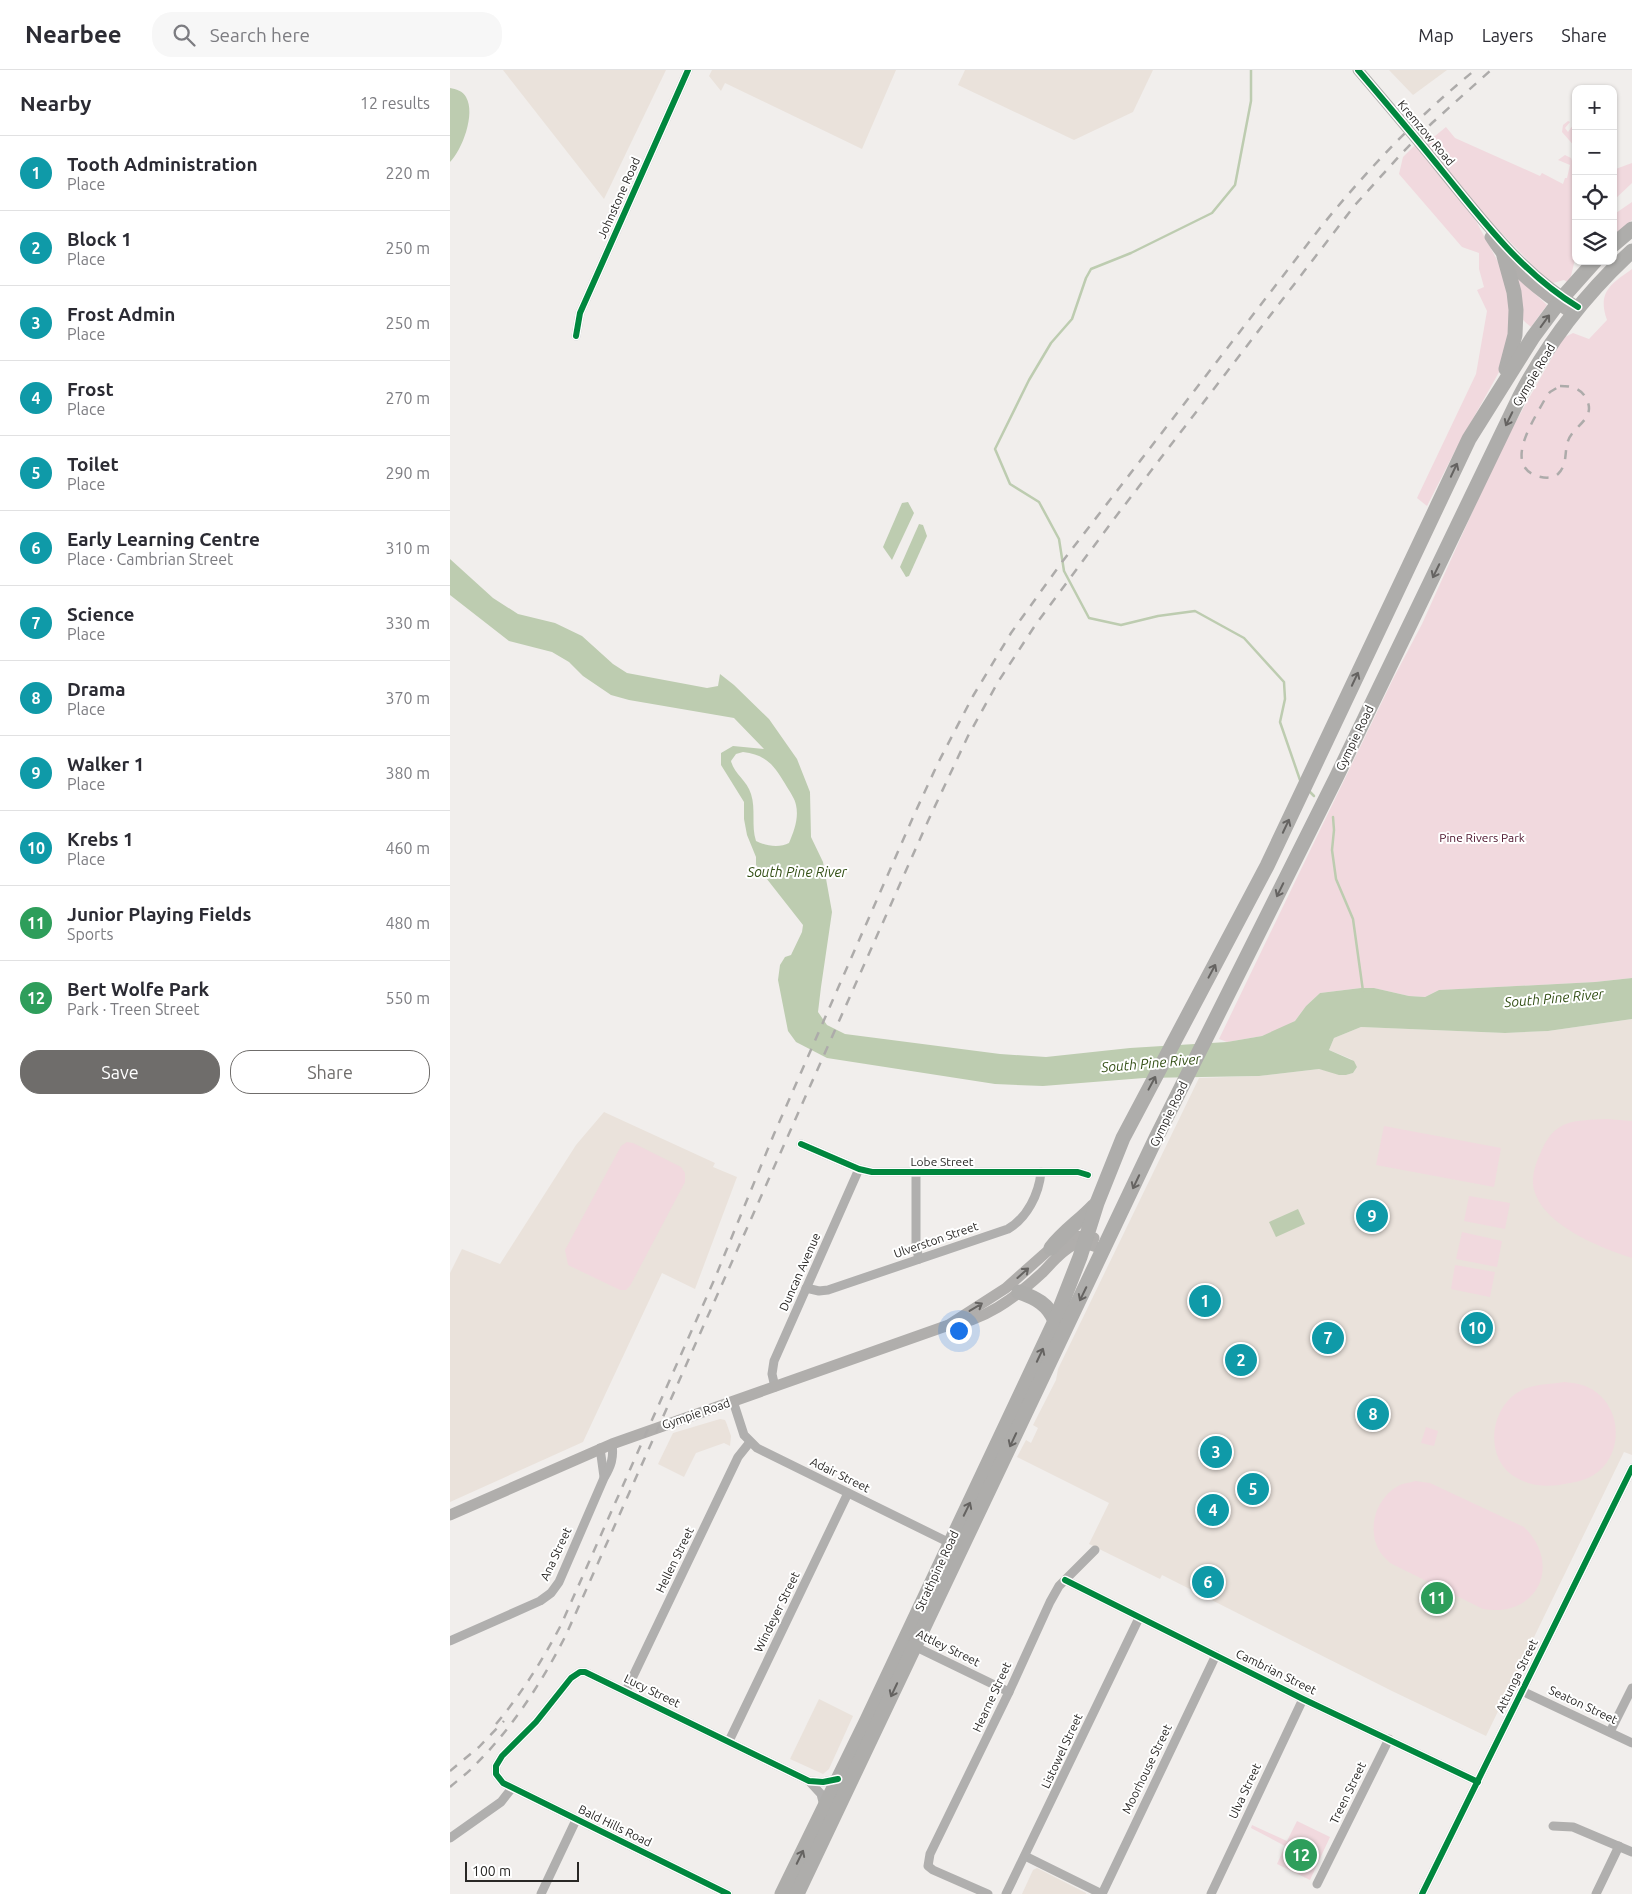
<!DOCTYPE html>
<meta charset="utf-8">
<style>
body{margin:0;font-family:Ubuntu,sans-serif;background:#f7f7f7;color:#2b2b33}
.controls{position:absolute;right:15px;top:15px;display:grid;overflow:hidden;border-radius:10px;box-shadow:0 1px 4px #0004}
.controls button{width:45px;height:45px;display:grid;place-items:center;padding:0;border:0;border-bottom:1px solid #e1e1e2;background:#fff;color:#2b2b33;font:25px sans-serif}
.scale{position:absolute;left:15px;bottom:12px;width:114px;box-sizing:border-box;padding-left:5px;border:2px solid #292725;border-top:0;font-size:14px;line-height:18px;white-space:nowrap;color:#292725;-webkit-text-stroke:4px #fff;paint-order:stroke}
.you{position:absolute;left:508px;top:1260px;width:18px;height:18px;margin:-12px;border:4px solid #fff;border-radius:50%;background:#1a73e8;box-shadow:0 0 0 8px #1a73e833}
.badge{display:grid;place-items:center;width:32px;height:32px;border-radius:50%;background:#6f6d6b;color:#fff;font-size:16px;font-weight:700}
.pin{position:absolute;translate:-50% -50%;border:2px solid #fff;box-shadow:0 1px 5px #0006}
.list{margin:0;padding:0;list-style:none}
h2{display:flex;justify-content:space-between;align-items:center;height:65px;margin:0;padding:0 20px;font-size:21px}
h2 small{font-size:16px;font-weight:400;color:#7c7c81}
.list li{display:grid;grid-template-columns:32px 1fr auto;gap:15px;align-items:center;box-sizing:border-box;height:75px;padding:0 20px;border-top:1px solid #e1e1e2}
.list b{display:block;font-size:19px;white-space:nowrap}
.list p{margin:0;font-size:16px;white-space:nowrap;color:#7c7c81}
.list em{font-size:16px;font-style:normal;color:#7c7c81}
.actions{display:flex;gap:10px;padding:15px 20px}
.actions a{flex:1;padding:11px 0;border:1px solid #6f6d6b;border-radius:20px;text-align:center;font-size:18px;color:#6f6d6b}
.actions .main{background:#6f6d6b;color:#fff}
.icon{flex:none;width:28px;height:28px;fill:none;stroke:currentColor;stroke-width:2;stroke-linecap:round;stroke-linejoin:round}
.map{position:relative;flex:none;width:1182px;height:1824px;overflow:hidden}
header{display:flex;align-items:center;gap:30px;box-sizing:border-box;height:70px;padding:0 25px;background:#fff;border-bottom:1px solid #e1e1e2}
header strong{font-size:24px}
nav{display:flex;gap:28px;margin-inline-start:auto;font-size:18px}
.search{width:350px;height:45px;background:#f7f7f7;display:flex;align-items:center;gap:12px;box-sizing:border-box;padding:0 18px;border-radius:20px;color:#7c7c81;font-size:19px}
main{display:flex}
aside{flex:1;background:#fff}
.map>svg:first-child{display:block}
.built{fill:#eae2db}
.green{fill:#f1d9de}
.water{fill:#bdccb0;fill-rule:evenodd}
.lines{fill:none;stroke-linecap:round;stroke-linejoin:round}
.stream{stroke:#bdccb0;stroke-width:2.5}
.street{stroke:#b0afae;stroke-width:9}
.secondary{stroke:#b0aeac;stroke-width:11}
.highway{stroke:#aeadab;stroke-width:15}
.rail{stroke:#adabaa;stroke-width:2.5;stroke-dasharray:9 9;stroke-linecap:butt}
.cycleway-casing{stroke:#fff;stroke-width:9}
.cycleway{stroke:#00873e;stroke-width:6}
.oneway{stroke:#656361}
.oneway2{stroke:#666462}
.labels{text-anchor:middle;stroke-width:4;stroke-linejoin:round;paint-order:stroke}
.street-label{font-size:12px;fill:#292725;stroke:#fff}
.park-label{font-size:12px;fill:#4a1029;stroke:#fff}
.water-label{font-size:14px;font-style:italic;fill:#345016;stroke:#fff}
</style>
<header>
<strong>Nearbee</strong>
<div class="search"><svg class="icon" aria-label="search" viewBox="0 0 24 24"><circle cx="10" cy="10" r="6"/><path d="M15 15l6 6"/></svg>Search here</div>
<nav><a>Map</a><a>Layers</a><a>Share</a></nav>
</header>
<main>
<aside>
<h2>Nearby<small>12 results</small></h2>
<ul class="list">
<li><span class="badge" style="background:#0f9aa8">1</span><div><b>Tooth Administration</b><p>Place</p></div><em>220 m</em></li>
<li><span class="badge" style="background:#0f9aa8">2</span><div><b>Block 1</b><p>Place</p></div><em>250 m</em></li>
<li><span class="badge" style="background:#0f9aa8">3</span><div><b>Frost Admin</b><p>Place</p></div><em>250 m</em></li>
<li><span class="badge" style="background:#0f9aa8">4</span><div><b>Frost</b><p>Place</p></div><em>270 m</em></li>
<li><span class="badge" style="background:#0f9aa8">5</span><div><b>Toilet</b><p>Place</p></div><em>290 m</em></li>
<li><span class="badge" style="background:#0f9aa8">6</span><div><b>Early Learning Centre</b><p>Place · Cambrian Street</p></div><em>310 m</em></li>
<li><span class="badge" style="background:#0f9aa8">7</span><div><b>Science</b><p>Place</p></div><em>330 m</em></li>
<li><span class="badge" style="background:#0f9aa8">8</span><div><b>Drama</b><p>Place</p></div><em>370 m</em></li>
<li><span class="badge" style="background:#0f9aa8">9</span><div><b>Walker 1</b><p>Place</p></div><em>380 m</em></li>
<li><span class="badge" style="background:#0f9aa8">10</span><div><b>Krebs 1</b><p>Place</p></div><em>460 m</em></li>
<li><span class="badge" style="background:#2e9e5b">11</span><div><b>Junior Playing Fields</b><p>Sports</p></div><em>480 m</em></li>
<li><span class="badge" style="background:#2e9e5b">12</span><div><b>Bert Wolfe Park</b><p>Park · Treen Street</p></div><em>550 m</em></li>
</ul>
<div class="actions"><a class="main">Save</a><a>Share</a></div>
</aside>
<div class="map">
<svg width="1182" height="1824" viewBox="0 0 1182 1824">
<rect width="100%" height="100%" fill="#f1eeec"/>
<g class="built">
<polygon points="53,0 216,0 154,129"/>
<polygon points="262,0 446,0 412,79 275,13 271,21 259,6"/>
<polygon points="515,0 703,0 683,42 624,70 508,15"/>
<polygon points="939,0 997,0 963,25"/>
<polygon points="1182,949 1182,1385 1174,1382 1036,1666 942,1621 712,1505 710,1509 639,1474 659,1433 567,1387 576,1370 581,1373 588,1358 583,1355 606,1310 608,1299 749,1008 809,1006 869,999 896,1005 903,1003 907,997 901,989 879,980 884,968 911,957 1055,963 1098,961"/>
<polygon points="154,1042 265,1093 263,1097 287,1107 245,1219 212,1203 133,1372 0,1432 0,1203 12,1179 50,1194 126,1075"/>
<polygon points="270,1349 275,1350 276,1352 281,1366 280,1376 274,1373 246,1383 234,1407 208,1394 223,1363"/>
<polygon points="369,1629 403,1646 379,1699 373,1704 340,1689"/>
<polygon points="587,1798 636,1823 636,1824 572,1824 583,1800"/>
</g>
<g class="green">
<polygon points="1118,51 1120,52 1115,58 1118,62 1123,55 1126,57 1126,78 1112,62 1113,55"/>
<polygon points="996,57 1005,68 1090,106 1092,103 1113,114 1115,108 1117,108 1120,95 1108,90 1115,85 1121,88 1126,102 1126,185 1121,206 1117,212 1114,210 1103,213 1097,210 1038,149 971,68 975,66 985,66"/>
<polygon points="965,75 1026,151 1054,203 1063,243 1053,295 1006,379 977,436 967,428 1026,304 1037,241 1027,220 1034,217 1029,199 1029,183 1012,177 949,104 953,87"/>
<polygon points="1182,93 1182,113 1163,131 1163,100"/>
<polygon points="1182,132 1182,150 1163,167 1163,145"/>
<path d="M1182 199V908L1145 912 989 920 975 927 959 926 924 918H911L870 923 856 936 845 951 832 958 812 966 777 972 769 969 943 609 972 554 1052 376 1113 268 1123 263 1139 269 1157 250C1147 222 1161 214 1182 199Z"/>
<polygon points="1066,206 1097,235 1081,257 1075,252 1071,247"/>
<path d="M1157 1049 1182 1051V1188C1151 1178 1097 1157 1085 1123 1080 1110 1085 1094 1091 1082 1105 1048 1125 1051 1157 1049Z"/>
<polygon points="934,1056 1051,1078 1044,1117 926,1095"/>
<polygon points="177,1072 183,1073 231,1097 235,1103 235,1112 180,1216 176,1220 170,1220 118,1195 115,1180 171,1076"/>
<polygon points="1019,1126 1060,1133 1055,1159 1014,1151"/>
<polygon points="1012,1162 1052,1171 1047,1197 1006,1189"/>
<polygon points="1005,1195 1045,1202 1040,1227 1001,1219"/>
<path d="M1114 1312C1126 1313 1137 1315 1146 1322 1174 1343 1172 1389 1142 1406 1131 1412 1120 1413 1109 1415 1091 1417 1077 1415 1062 1405 1032 1383 1042 1330 1077 1318 1088 1314 1103 1314 1114 1312Z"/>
<polygon points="976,1357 988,1361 984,1376 971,1373"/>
<path d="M965 1411 980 1413 1074 1457C1113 1495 1087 1548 1033 1539L940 1493C937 1490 933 1486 930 1482 916 1459 926 1427 950 1415 954 1413 960 1413 965 1411Z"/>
<polygon points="847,1751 880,1767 860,1810 827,1794 835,1776 801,1758 802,1755 837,1771"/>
</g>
<g class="water">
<path d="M0 18C6 19 13 21 16 27 26 44 12 80 0 92Z"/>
<polygon points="458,432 464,443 442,490 433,477 452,433"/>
<polygon points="469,454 473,455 477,466 459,506 456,507 450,497"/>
<path d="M0 489 43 528 68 544 105 553 132 566 163 594 177 603 257 618 268 616 270 604 284 615 319 649 347 689 360 722 361 767 373 792 382 842 371 917 368 942 377 955 395 964 550 984 596 987 680 978 777 972 812 966 845 951 856 936 870 923 911 918H924L959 926 975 927 989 920 1145 912 1182 908V949L1098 961 1055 963 911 957 884 968 879 980 904 991 907 997 903 1003 896 1005H889L869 999 809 1006 694 1008 593 1016 545 1014 377 988 346 972 338 961 328 910 330 895 335 887 341 885 352 862 353 855 306 795V787L297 765 294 749V732L271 695V683L283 676 314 679 284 648 179 630 161 625 133 606 119 592 102 582 59 571 0 525ZM293 682C318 685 325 697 337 717 340 722 345 729 346 735 349 748 344 761 339 773 330 778 315 776 306 771 301 756 306 739 301 724 297 710 284 704 281 691L286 684Z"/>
<polygon points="848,1139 855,1154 826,1167 819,1152"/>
</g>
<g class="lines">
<g class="stream">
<polyline points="801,0 801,31 785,115 762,143 681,183 641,199 636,208 622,249 601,273 579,310 545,379 560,414 589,432 609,469 614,501 639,548 671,555 708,546 745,541 794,568 834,612 835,629 830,652 850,710"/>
<polyline points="860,722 864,726"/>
<polyline points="883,747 884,760 882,780 886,809 903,849 913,921"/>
</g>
<g class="street">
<polyline points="126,266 130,243 238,0"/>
<polyline points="351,1074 409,1099 422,1102 628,1102 638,1105"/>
<polyline points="466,1103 466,1176 469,1189"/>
<path d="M356 1218 369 1221 378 1220 558 1159C577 1148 589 1124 591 1102"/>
<polyline points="325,1317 322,1304 324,1291 409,1099"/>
<polyline points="283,1331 294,1365 307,1378 502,1474"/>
<polyline points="150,1378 154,1407"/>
<polyline points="615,1510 853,1629 1028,1712"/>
<path d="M0 1571 90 1531 101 1523 109 1512 154 1408C161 1396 164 1388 162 1374"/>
<polyline points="462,1575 559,1622"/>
<polyline points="176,1621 288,1387 300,1372"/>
<polyline points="1072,1621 1182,1673"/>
<polyline points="1160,1662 1182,1618"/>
<polyline points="279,1671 398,1423"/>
<polyline points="359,1711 371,1724 374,1736"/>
<polyline points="1103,1756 1123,1757 1182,1782"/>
<polyline points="0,1768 51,1732 62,1718"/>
<polyline points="575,1786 652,1824 766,1585"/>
<polyline points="867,1814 939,1669"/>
<polyline points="91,1824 126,1750"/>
<polyline points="278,1824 53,1713 46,1704 46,1696 52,1686 86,1652 121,1608 130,1602 135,1602 359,1711 373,1712 388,1709"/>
<polyline points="538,1824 483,1800 478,1796 480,1784 559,1622 600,1532 609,1516 645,1480"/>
<polyline points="556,1824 689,1548"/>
<polyline points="761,1824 853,1629"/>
<polyline points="972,1824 1182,1398"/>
<polyline points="1146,1824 1169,1776"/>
</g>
<g class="secondary">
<path d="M908 0C937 34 966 68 994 103 1034 152 1073 204 1128 237"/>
<path d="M1040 167C1060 200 1091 223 1122 244"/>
<polyline points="497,1256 556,1218 601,1178 625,1166 644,1168"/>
<path d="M0 1445 162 1374 496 1256C533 1252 565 1228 592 1203 601 1194 612 1180 624 1175 635 1172 645 1176 654 1180"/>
</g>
<g class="highway">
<polyline points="1163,175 1182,159"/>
<polyline points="1054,186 1064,222 1066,240 1065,265 1056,299"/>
<path d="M601 1178C613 1162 630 1151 644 1136"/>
<path d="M569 1222C586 1228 598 1234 605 1251"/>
<polyline points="332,1824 417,1650 605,1251 630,1187 647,1133 673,1068 817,796 1019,369 1083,267 1112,228 1145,191"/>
<path d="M347 1824 706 1068 886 708 1070 326C1099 271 1136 223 1182 181"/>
</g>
<g class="rail">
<path d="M1110 316C1119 316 1128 317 1134 325 1150 348 1123 355 1118 371 1114 382 1118 394 1108 404 1102 409 1094 408 1087 406 1052 394 1086 347 1096 327L1100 322Z"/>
<path d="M46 1654C72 1623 92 1591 111 1555L265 1208 324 1064 464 745 488 693 523 626 561 563 612 492 870 158C917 100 967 47 1025 0"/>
<polyline points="0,1701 29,1677 54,1651"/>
<path d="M0 1717C9 1709 18 1703 26 1694 63 1657 92 1612 116 1565L478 751 518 666 548 612 586 554 664 449 905 135 953 82 982 53 1041 0"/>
</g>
<g class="cycleway-casing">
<g id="cycleway">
<path d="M908 0C937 34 966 68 994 103 1034 152 1073 204 1128 237"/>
<polyline points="126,266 130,243 238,0"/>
<polyline points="351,1074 409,1099 422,1102 628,1102 638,1105"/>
<polyline points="615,1510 853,1629 1028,1712"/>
<polyline points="278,1824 53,1713 46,1704 46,1696 52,1686 86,1652 121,1608 130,1602 135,1602 359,1711 373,1712 388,1709"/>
<polyline points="972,1824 1182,1398"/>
</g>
</g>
<use href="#cycleway" class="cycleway"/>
</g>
<defs><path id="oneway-shaft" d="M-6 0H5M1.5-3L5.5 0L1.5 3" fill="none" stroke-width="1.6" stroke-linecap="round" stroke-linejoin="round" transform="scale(1.25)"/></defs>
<g class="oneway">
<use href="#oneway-shaft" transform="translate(1095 251) rotate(-54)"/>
<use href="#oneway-shaft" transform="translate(1059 349) rotate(116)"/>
<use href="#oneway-shaft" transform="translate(1004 400) rotate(-65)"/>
<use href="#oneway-shaft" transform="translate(986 501) rotate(116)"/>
<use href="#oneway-shaft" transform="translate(905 609) rotate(-65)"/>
<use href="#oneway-shaft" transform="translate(836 756) rotate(-65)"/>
<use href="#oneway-shaft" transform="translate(830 820) rotate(116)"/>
<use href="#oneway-shaft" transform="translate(762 901) rotate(-62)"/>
<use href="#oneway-shaft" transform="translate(702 1013) rotate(-62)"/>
<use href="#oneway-shaft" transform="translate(686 1112) rotate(115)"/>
<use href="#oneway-shaft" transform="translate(633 1224) rotate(116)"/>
<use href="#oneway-shaft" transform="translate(590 1285) rotate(-65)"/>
<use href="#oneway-shaft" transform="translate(563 1370) rotate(115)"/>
<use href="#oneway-shaft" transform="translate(517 1439) rotate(-64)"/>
<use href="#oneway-shaft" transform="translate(444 1620) rotate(115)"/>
<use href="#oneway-shaft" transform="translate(350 1787) rotate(-64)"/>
</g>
<g class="oneway2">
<use href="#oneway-shaft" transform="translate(573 1203) rotate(-42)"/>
<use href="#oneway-shaft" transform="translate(526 1237) rotate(-31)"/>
</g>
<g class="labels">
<g class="street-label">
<text transform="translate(976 63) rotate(50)" y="4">Kremzow Road</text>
<text transform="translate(169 128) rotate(-66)" y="4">Johnstone Road</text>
<text transform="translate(1084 305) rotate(-59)" y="4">Gympie Road</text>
<text transform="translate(905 668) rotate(-64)" y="4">Gympie Road</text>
<text transform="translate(719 1044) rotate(-64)" y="4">Gympie Road</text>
<text x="492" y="1096">Lobe Street</text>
<text transform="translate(486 1170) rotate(-19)" y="4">Ulverston Street</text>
<text transform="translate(350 1202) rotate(-66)" y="4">Duncan Avenue</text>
<text transform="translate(246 1344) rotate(-19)" y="4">Gympie Road</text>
<text transform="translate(390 1405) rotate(26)" y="4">Adair Street</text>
<text transform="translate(106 1484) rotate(-65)" y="4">Ana Street</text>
<text transform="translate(225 1490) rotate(-64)" y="4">Hellen Street</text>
<text transform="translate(487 1501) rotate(-65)" y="4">Strathpine Road</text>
<text transform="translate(327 1542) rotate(-64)" y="4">Windeyer Street</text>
<text transform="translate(498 1578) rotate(26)" y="4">Attley Street</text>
<text transform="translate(826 1602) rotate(26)" y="4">Cambrian Street</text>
<text transform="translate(1067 1606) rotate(-64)" y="4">Attunga Street</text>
<text transform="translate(202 1621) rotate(26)" y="4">Lucy Street</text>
<text transform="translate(542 1627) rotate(-65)" y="4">Hearne Street</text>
<text transform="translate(1133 1635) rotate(25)" y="4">Seaton Street</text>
<text transform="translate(612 1681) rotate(-65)" y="4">Listowel Street</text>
<text transform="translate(697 1699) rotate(-64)" y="4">Moorhouse Street</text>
<text transform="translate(795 1721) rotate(-65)" y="4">Ulva Street</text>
<text transform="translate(898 1723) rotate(-64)" y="4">Treen Street</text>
<text transform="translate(165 1756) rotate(26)" y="4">Bald Hills Road</text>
</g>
<g class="park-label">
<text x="1032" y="772">Pine Rivers Park</text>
</g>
<g class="water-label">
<text x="347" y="807">South Pine River</text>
<text transform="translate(1104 928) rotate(-5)" y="5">South Pine River</text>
<text transform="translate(701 993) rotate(-5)" y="5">South Pine River</text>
</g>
</g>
</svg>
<div class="controls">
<button>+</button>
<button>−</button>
<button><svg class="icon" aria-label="locate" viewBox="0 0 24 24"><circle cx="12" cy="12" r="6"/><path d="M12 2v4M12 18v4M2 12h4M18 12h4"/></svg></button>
<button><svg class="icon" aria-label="layers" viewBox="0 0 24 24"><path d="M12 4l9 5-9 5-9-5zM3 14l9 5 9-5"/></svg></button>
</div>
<div class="scale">100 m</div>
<div class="you"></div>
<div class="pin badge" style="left:755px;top:1231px;background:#0f9aa8">1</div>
<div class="pin badge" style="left:791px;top:1290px;background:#0f9aa8">2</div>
<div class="pin badge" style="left:766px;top:1382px;background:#0f9aa8">3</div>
<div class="pin badge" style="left:763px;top:1440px;background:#0f9aa8">4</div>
<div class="pin badge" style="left:803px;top:1419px;background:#0f9aa8">5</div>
<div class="pin badge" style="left:758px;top:1512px;background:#0f9aa8">6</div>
<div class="pin badge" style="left:878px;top:1268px;background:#0f9aa8">7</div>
<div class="pin badge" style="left:923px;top:1344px;background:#0f9aa8">8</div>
<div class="pin badge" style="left:922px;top:1146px;background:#0f9aa8">9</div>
<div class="pin badge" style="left:1027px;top:1258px;background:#0f9aa8">10</div>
<div class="pin badge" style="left:987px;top:1528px;background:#2e9e5b">11</div>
<div class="pin badge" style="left:851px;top:1785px;background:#2e9e5b">12</div>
</div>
</main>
